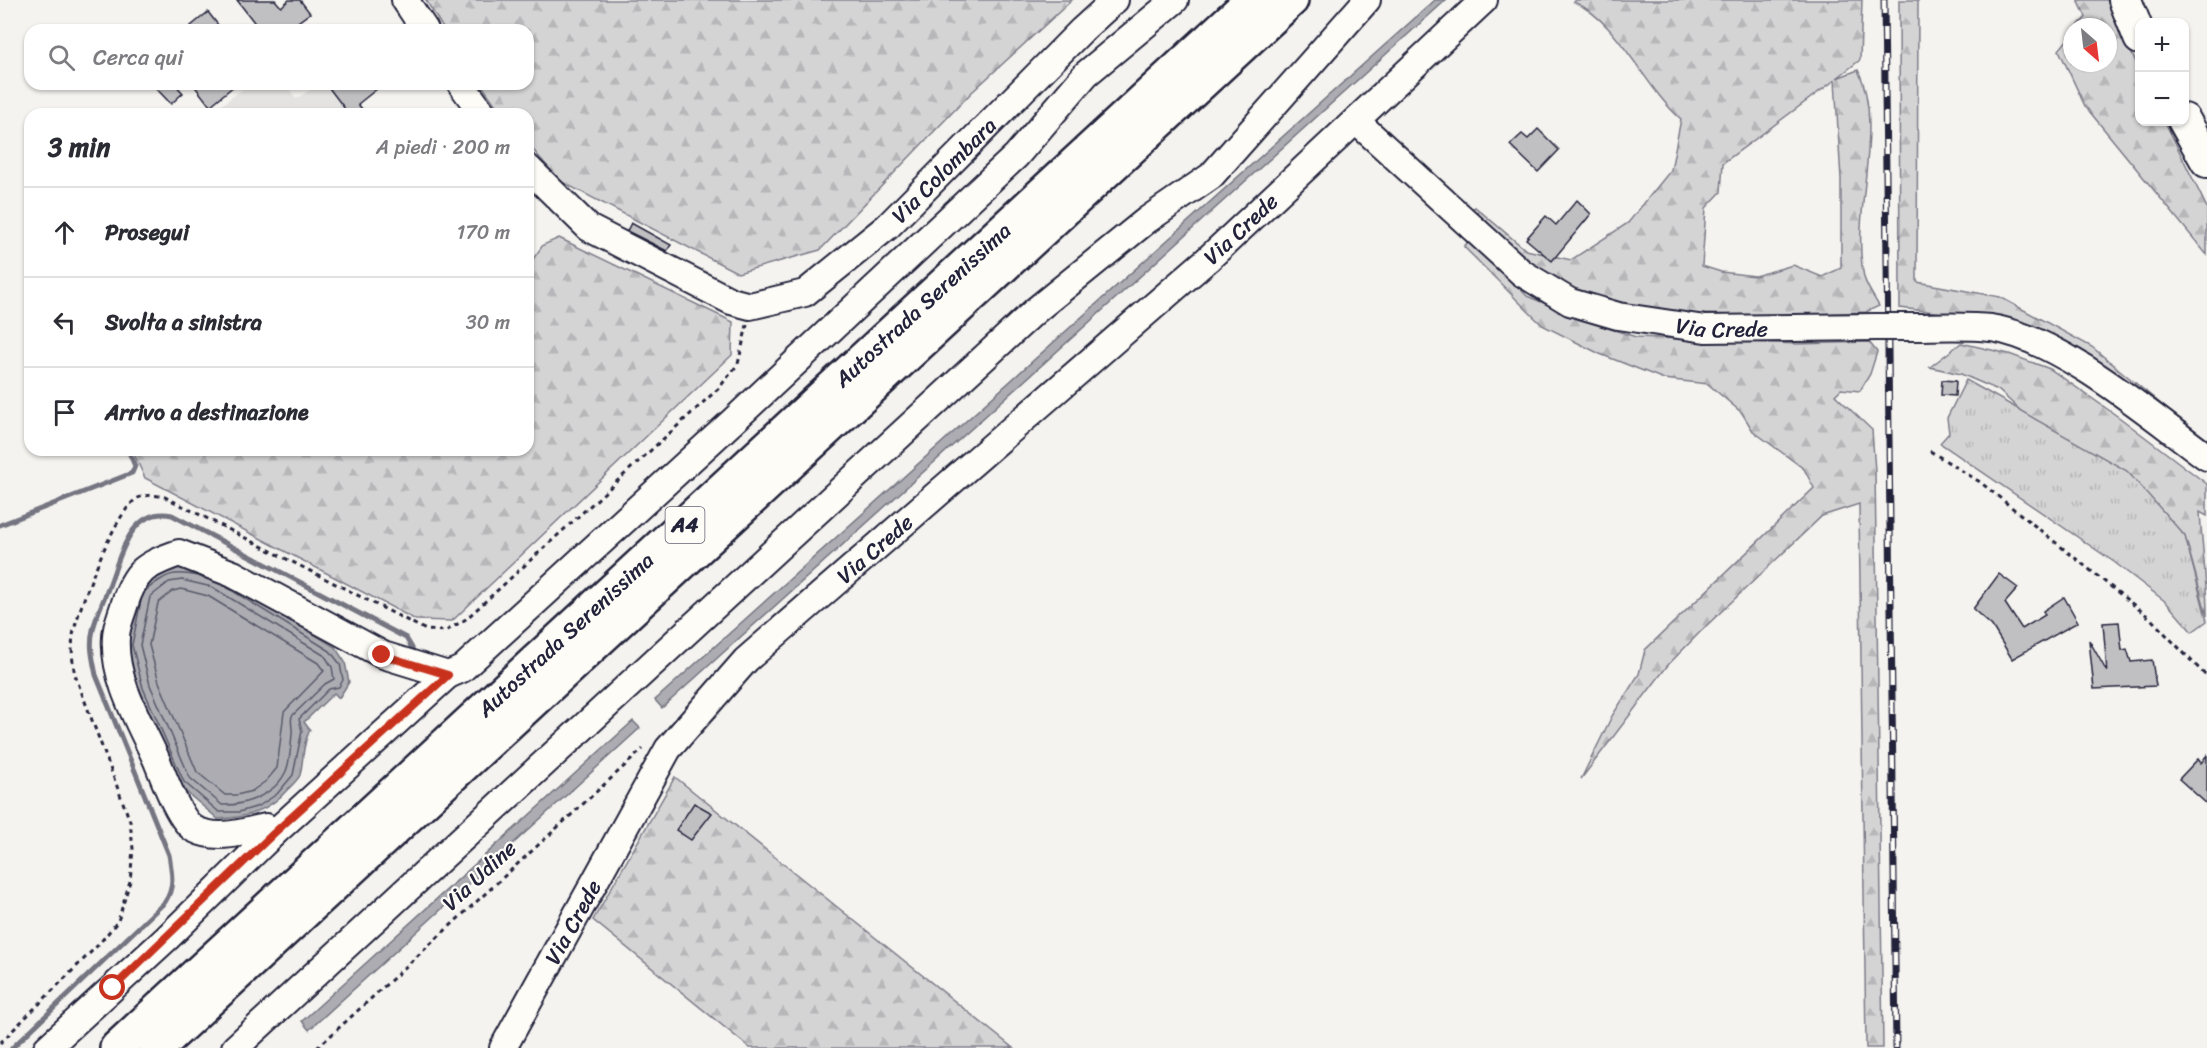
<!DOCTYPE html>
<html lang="it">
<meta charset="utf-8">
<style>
body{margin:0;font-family:Sriracha,sans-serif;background:#f2f2f3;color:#2b2b33}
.controls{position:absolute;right:18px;top:18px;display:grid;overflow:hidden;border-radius:12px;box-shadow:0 2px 4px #0004}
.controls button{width:54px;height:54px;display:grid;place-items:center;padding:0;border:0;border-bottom:2px solid #e1e1e2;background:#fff;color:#2b2b33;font:30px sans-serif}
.compass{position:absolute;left:2063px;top:18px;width:54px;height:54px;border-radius:50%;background:#fff;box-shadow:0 2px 4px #0004;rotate:152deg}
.stop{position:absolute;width:18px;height:18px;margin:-14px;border:4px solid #c8321e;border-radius:50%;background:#fff}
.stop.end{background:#c8321e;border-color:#fff;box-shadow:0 2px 6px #0008}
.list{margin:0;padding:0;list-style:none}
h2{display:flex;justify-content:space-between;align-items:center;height:78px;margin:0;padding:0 24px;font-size:26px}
h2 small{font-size:20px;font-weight:400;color:#7c7c81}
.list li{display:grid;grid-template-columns:39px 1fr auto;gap:18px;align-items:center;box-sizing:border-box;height:90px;padding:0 24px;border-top:2px solid #e1e1e2}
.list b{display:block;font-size:22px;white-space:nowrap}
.list em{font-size:20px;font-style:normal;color:#7c7c81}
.icon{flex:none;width:33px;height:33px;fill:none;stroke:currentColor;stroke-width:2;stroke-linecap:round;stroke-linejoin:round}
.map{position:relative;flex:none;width:2207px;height:1048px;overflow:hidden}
.search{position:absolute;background:#fff;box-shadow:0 2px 4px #0004;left:24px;top:24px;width:510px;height:66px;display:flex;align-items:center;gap:15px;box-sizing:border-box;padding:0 21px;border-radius:18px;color:#7c7c81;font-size:22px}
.panel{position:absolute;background:#fff;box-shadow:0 2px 4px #0004;left:24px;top:108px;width:510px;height:348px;border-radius:18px}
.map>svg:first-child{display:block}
.built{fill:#e4e3e2}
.grass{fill:url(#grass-tufts);stroke:#7c7b88;stroke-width:1.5}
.forest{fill:url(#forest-firs);stroke:#7c7b88;stroke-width:1.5;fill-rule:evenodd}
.water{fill:#acacb2;stroke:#757582;stroke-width:1.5}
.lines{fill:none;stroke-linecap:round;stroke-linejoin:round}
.shore{stroke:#59596b;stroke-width:1.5}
.stream{stroke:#757582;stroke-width:5}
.building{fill:#c0bfc2;stroke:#22223b;stroke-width:1.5}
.minor-casing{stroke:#22223b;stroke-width:30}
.major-casing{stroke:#22223b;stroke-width:36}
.highway-casing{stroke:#22223b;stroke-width:38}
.path{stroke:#22223b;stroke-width:3;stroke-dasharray:4.5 4.5;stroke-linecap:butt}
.minor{stroke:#fdfcf7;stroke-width:26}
.major{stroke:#fdfcf7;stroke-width:32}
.highway{stroke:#fdfcf7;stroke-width:33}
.rail-casing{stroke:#22223b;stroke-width:7}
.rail{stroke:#fdfcf7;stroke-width:4.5;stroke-dasharray:14;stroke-linecap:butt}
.minor-bridge-casing{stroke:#22223b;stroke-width:30;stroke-linecap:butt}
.minor-bridge{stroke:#fdfcf7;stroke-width:26}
.route{stroke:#c8321e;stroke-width:8}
.labels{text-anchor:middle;stroke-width:4.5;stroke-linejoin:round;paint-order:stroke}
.shield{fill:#fdfcf7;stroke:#646373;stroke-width:1.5}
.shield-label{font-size:21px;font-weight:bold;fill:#22223b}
.street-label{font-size:22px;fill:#22223b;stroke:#fdfcf7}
</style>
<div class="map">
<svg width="2207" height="1048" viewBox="0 0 2207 1048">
<defs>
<pattern id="grass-tufts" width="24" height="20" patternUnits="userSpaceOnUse" patternTransform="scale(1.5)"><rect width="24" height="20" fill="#d5d4d5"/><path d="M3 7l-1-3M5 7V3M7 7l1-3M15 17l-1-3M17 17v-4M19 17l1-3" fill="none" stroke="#b7b6b8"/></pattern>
<pattern id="forest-firs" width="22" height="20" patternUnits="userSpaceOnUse" patternTransform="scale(1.5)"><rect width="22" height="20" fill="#d5d4d5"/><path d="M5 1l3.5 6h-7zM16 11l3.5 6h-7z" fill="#b7b6b8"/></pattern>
</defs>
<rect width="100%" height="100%" fill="#f4f3ef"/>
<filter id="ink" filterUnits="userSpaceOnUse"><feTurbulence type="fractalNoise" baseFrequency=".0167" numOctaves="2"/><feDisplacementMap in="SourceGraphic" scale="12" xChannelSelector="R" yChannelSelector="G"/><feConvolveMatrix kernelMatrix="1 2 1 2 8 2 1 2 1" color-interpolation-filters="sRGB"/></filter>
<g filter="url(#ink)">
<polygon class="built" points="249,84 286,84 296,99 319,84 326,84 352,114 210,114"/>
<polygon class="grass" points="1966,380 2127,470 2185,536 2207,621 2192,632 2166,602 2114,562 1940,443 1949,433 1947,418"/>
<g class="forest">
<polygon points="426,0 1072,0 972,92 820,250 738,273 560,181 528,144 528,114 502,114 481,84 528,84 528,30 444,30"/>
<path d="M1576 0H1862L1860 60 1837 78 1858 70C1886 128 1850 213 1864 277 1866 286 1874 297 1879 306L1866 312 1764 316 1668 313 1580 293 1515 255 1468 211 1475 207 1526 250 1571 260 1628 223 1671 170 1681 119C1644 87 1618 21 1574 2ZM1835 80 1841 179V268L1822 277 1793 265 1755 276 1721 272 1702 266 1706 208 1721 192 1723 163Z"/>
<polygon points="1899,0 1918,0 1917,282 2000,297 2092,347 2207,442 1996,319 1900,308"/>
<polygon points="2078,0 2107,0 2139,69 2140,122 2165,122 2207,208 2207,255 2085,106 2059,50 2072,34 2072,63 2108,63 2108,27 2077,27 2086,17"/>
<polygon points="559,238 733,322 732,355 452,621 416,620 145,478 132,450 528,450 528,266 543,245"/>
<polygon points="1469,240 1497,264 1527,296 1589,322 1636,337 1797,344 1869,342 1877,352 1870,374 1860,391 1841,389 1835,395 1872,430 1875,471 1883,1048 1866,1048 1859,504 1822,516 1705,627 1668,665 1581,779 1612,716 1639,674 1645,650 1814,488 1804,469 1753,431 1742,413 1708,384 1664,379 1600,354 1542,325 1464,247"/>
<path d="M1961 343 2009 354 2050 369 2120 418 2207 484V516L2200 512C2202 547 2207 581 2207 616L2185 536 2127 471 2021 411 1998 390 1961 374 1930 367Z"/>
<polygon points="675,777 1013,1048 750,1048 593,920"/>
</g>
<g class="water">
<polygon points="1435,0 1446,0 662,708 655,700"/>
<path d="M182 566 217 575 335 647 345 662 349 682 339 698 334 693 304 722 310 730C302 744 304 759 300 775 298 780 292 785 288 789 269 811 246 818 218 819L179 786 137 690 126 645 137 590 164 569Z"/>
<polygon points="633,721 640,728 309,1030 302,1021"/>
</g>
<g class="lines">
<g class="shore">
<path d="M182 580 212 587 325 656 332 667 334 679 325 684 292 716C290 723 293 727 292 734 291 744 290 762 286 771 276 794 245 806 222 805L190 778 150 685 140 645 150 597 169 582Z"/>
<polygon points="181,589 208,596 318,663 324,671 284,712 277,768 266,781 252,791 237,795 225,795 197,772 159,682 149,645 158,603 173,591"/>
<path d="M145 591C168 573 173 570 202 577"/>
<polyline points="141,600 132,645 143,688 184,782 219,812 239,812 259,806 277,794 293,775 302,731 299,719 329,689 339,687 343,680 340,664 330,651 223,585"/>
</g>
<g class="stream">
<polyline points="0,525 132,473 135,466 128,450"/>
<path d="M12 1048 165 902C175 887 172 873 169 855L96 675C93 660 89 645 93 630 96 615 104 600 109 586 120 557 131 506 172 515L406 638 412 648 413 657"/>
</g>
</g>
<g class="building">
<polygon points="237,0 275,0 281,7 289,0 300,0 310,13 287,30 260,30"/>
<polygon points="208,12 222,30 186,30"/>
<polygon points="152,84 175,84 183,93 171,104"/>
<polygon points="193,84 236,84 210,106"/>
<polygon points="326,84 383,84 358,104 366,114 348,113"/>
<polygon points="1538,129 1559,150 1538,172 1510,145 1522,134 1528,139"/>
<polygon points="1577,200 1591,214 1552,261 1526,239 1546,216 1556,225"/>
<polygon points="631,223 671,245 667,251 627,231"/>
<polygon points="1942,380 1956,381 1955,396 1941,395"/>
<polygon points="1999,574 2018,588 2005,603 2022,629 2045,615 2043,611 2064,597 2078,622 2012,659 1992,626 1973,609"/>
<polygon points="2119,622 2122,650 2127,649 2131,662 2152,660 2156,686 2094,689 2089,640 2107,672 2103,623"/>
<polygon points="2207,755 2207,804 2179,779 2198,759 2201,763"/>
<polygon points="694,803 712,813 691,840 676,830"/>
</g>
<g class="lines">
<g class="minor-casing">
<g id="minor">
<polyline points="405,0 425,30"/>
<polyline points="461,84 483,114"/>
<path id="s1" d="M1356 121 1522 273 1570 302 1618 316 1705 329 1877 327"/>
<path id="s2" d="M528 168 589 228 731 301 750 306 805 293 888 226 1082 30 1115 0"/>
<path d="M1908 327C1935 327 1964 325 1991 328 2060 338 2151 416 2207 457"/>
<polyline points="273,834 448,675"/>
<path d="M47 1048 167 938 273 834 266 827C243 832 217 841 194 829 179 820 164 778 157 761 140 723 113 680 116 637 116 627 121 616 124 606 135 570 145 565 179 553L233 574 383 655 448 675 462 669 733 421 1016 156 1086 74 1175 0"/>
<polyline points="235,1048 1036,310 1147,220 1211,176 1367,0"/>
<path id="s3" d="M503 1048 668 749 746 660 1208 259 1484 0"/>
</g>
</g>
<g class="major-casing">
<g id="major">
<polyline points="2125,0 2140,38"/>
<polyline points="2184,120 2207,161"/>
</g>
</g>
<g class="highway-casing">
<g id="highway">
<path id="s4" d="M117 1048 1252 0"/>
<polyline points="157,1048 1291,0"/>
</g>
</g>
<g class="path">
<polyline points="1930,451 1980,482 2150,618 2207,677"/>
<path d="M0 1043 98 945 118 921 130 881 133 849 130 821 75 675C72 660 71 645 74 630 81 603 115 510 138 498 147 494 156 495 165 497L426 630 446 631 466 619 719 388 738 364 747 325"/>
<polyline points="317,1048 643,749"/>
</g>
<use href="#minor" class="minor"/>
<use href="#major" class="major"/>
<use href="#highway" class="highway"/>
<g class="rail-casing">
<polyline id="rail" points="1884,0 1896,1048"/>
</g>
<use href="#rail" class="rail"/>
<g class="minor-bridge-casing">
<polyline id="minor-bridge" points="1877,327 1908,327"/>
</g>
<use href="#minor-bridge" class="minor-bridge"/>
</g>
</g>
<g class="lines" filter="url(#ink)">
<polyline class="route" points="113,988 273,834 448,675 382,655"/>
</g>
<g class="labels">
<rect class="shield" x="665.5" y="507" width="39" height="36" rx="4.5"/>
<g class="shield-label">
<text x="685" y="532">A4</text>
</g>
<g class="street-label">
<text dy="8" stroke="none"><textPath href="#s2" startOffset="507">Via Colombara</textPath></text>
<text dy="8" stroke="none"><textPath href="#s3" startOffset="1116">Via Crede</textPath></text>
<text dy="8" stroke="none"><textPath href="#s4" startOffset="1096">Autostrada Serenissima</textPath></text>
<text dy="8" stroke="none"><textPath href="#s1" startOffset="436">Via Crede</textPath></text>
<text dy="8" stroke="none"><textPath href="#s3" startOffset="630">Via Crede</textPath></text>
<text dy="8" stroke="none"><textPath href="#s4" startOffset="610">Autostrada Serenissima</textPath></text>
<text transform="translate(479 875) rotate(-43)" y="8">Via Udine</text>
<text dy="8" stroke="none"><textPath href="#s3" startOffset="144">Via Crede</textPath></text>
</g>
</g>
</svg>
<div class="controls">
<button>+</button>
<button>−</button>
</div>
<svg class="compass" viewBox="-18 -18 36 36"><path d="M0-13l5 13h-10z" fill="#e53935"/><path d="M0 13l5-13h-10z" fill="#7c7c81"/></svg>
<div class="stop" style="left:113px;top:988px"></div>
<div class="stop end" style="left:382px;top:655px"></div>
<div class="search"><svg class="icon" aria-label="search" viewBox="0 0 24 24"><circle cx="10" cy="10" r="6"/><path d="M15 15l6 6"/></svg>Cerca qui</div>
<section class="panel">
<h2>3 min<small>A piedi · 200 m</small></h2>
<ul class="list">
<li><svg class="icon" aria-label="ahead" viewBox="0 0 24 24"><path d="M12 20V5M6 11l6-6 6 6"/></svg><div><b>Prosegui</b></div><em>170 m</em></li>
<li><svg class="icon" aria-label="left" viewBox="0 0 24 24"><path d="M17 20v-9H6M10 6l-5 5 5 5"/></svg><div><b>Svolta a sinistra</b></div><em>30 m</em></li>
<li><svg class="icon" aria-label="arrive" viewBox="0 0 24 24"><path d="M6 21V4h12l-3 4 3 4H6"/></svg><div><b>Arrivo a destinazione</b></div></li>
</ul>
</section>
</div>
